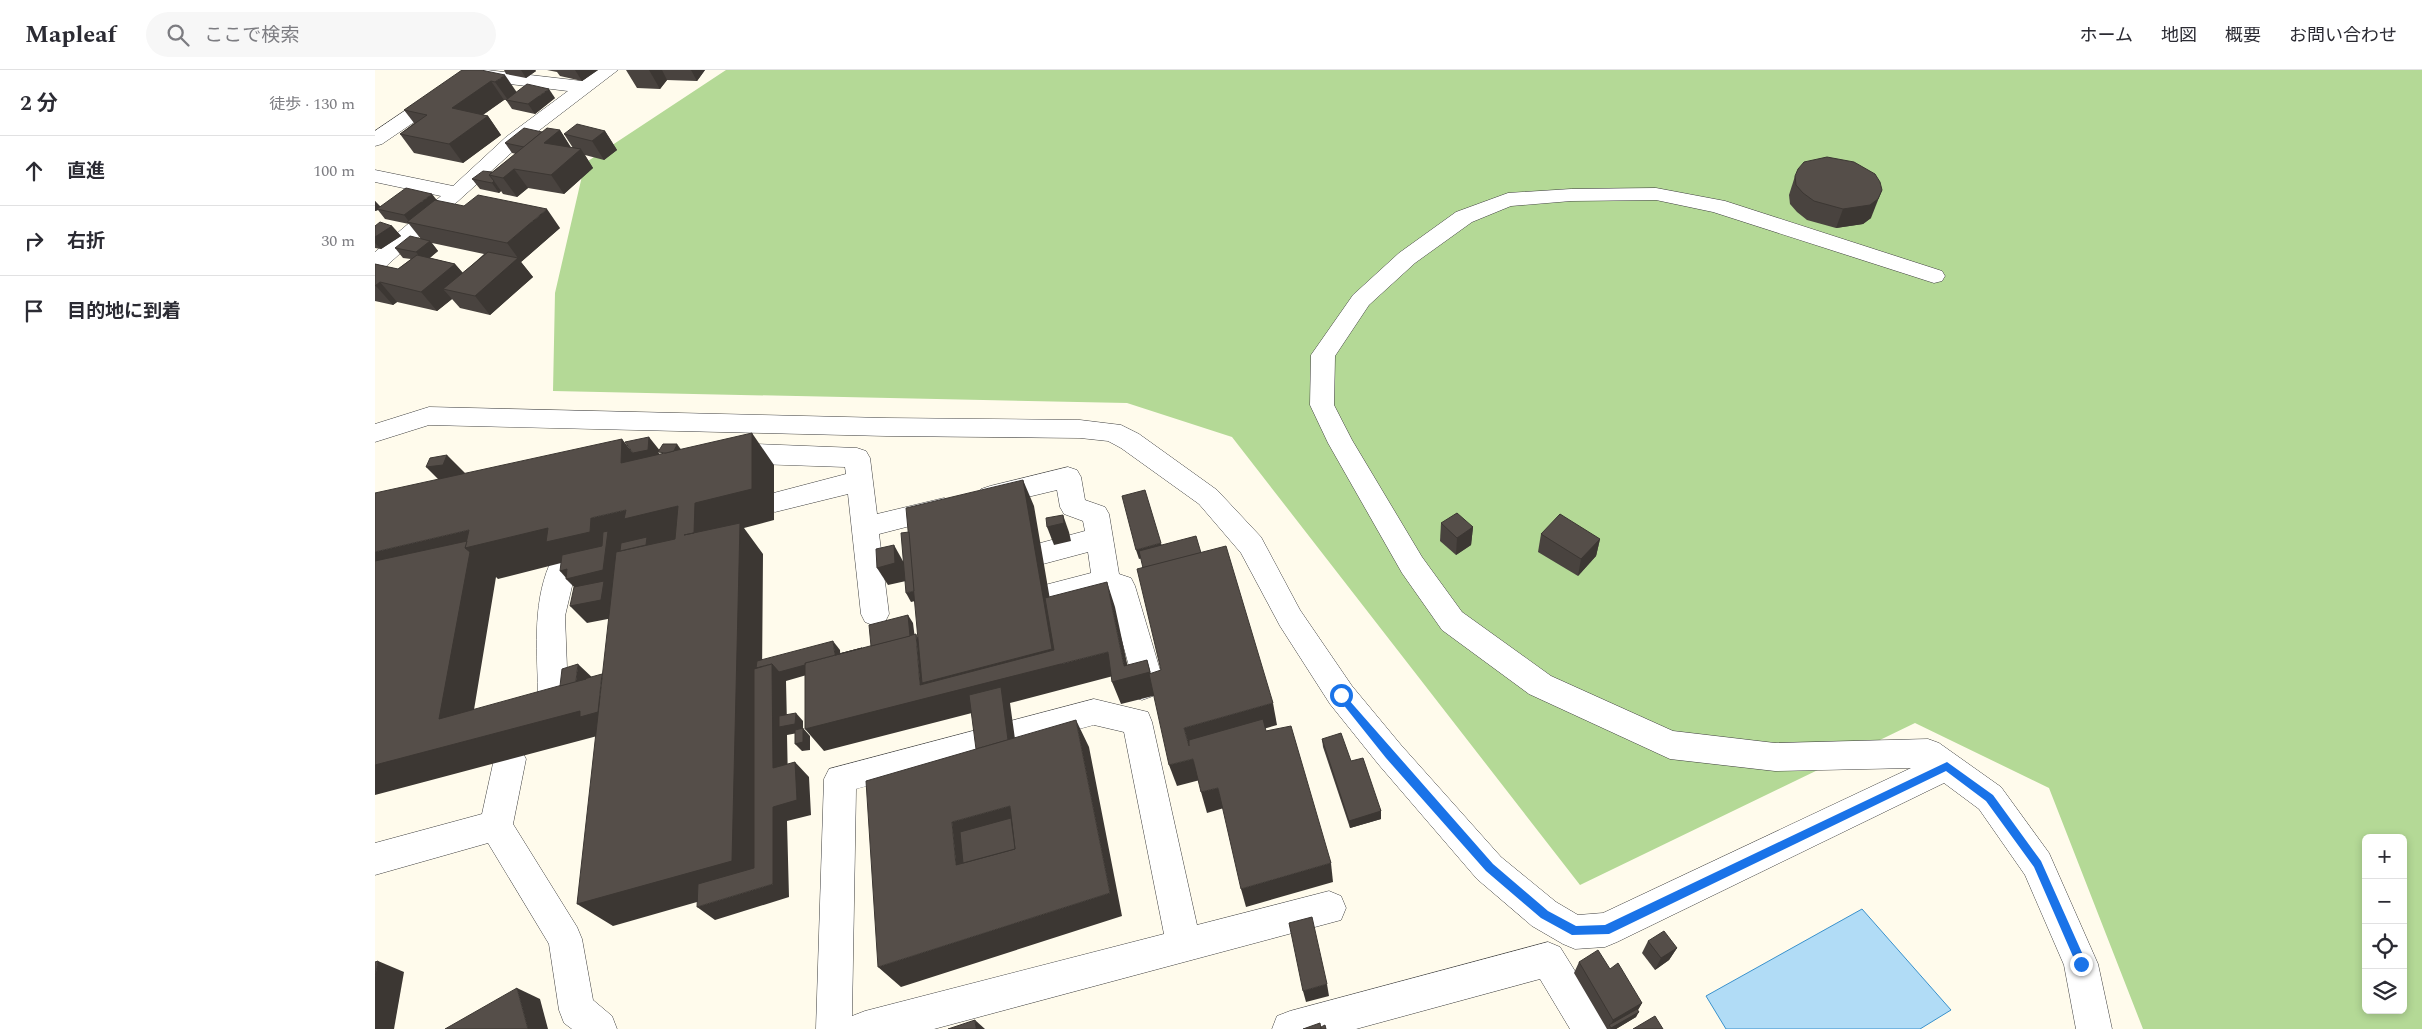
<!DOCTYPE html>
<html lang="ja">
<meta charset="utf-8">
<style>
body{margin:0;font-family:Spectral,"Noto Sans JP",serif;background:#f7f7f7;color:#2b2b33}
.controls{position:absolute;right:15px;bottom:15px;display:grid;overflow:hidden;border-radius:8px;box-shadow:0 2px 8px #0003}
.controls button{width:45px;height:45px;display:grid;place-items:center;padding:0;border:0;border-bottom:1px solid #e1e1e2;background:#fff;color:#2b2b33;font:25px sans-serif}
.stop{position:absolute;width:15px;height:15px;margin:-11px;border:4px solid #1a73e8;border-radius:50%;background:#fff}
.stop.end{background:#1a73e8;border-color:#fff;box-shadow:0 1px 5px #0008}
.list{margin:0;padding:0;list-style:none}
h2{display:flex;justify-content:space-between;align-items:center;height:65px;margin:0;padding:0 20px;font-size:21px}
h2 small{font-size:16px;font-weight:400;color:#7c7c81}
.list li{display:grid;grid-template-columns:32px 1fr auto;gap:15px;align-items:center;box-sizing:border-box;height:70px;padding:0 20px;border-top:1px solid #e1e1e2}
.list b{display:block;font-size:19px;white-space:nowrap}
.list em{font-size:16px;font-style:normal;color:#7c7c81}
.icon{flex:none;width:28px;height:28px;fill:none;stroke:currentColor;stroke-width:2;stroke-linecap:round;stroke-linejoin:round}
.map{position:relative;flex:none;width:2047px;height:959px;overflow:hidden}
header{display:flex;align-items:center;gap:30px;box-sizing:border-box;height:70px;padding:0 25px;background:#fff;border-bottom:1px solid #e1e1e2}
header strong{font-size:24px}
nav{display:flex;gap:28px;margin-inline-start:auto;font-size:18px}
.search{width:350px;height:45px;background:#f7f7f7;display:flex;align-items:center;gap:12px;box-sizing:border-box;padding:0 18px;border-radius:28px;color:#7c7c81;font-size:19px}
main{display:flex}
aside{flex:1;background:#fff}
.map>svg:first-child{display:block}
.forest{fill:#b4d996;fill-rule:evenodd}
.water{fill:#b1dcf6;stroke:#3991cc}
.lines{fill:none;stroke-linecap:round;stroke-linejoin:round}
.minor-casing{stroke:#3f3f3f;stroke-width:1}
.minor{fill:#fff;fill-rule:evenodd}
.wall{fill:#49433f;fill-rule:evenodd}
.shaded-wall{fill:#3c3733}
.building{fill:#554e49;stroke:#3c3733;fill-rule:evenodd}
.route{fill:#1a73e8}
</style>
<header>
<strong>Mapleaf</strong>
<div class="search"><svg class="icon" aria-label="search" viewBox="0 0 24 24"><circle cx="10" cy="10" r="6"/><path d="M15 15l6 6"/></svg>ここで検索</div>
<nav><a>ホーム</a><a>地図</a><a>概要</a><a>お問い合わせ</a></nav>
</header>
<main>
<aside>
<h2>2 分<small>徒歩 · 130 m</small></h2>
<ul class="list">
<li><svg class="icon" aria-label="ahead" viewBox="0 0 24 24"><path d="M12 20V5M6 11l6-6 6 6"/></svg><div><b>直進</b></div><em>100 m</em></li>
<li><svg class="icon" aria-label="right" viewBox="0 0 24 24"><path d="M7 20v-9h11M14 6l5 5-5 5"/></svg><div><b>右折</b></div><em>30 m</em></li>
<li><svg class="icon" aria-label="arrive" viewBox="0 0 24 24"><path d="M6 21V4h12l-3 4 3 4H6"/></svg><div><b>目的地に到着</b></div></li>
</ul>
</aside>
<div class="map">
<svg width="2047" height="959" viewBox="0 0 2047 959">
<rect width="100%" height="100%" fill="#fffbec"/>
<path class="forest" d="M351 0H2047V959H1768L1674 718 1540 653 1205 815 857 367 752 333 178 321 180 223 210 93ZM1991 768H2028V940H1991Z"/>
<polygon class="water" points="1487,839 1576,940 1545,959 1351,959 1331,926"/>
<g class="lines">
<g class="minor-casing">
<g id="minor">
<polygon points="90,0 112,0 207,11 222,0 243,0 145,75 8,199 0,201 0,182 66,126 0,112 0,100 78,116 131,67 193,21 101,10 7,74 0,76 0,61"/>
<polygon points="1281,118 1350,131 1567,201 1570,206 1567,211 1559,213 1338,142 1281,130 1196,131 1136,136 1097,152 1040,193 994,235 960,286 959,335 977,370 1047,487 1087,542 1176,606 1298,661 1400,673 1553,669 1564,673 1626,717 1674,783 1723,894 1737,959 1701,959 1689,895 1650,805 1604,739 1569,713 1242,872 1230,877 1200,879 1188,874 1157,856 1102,809 1004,695 955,634 905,556 866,483 824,434 746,378 733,371 705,368 511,366 54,355 0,372 0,354 54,337 511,348 705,350 746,355 764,364 842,420 886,467 925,540 977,616 1026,675 1126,787 1181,832 1203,845 1228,843 1536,698 1400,701 1295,689 1154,624 1067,560 1027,503 953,373 935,335 936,285 978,225 1024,183 1081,142 1133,123 1196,119"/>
<polygon points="354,373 482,378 491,381 495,388 502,444 569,428 578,431 582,438 578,445 504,464 514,544 510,552 500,556 490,552 486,544 473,424 400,442 391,439 387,432 391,425 471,404 470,397 354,393 345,390 341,383 345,376"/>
<polygon points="693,397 702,400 706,407 710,430 730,437 734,444 744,504 756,508 760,516 785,600 782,617 778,626 767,630 756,626 752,617 755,600 734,523 676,536 666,532 662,524 666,516 716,503 713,482 668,494 658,491 654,483 658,475 710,461 708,451 689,444 685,437 682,420 615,436 606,433 602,426 606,419 615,416"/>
<path d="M188 484 198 487 202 495 190 546 193 625C186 640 173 656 157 662L146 658 142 648 146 638 163 621C162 576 157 528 178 487Z"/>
<path d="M719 629 773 642 777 652 822 855 954 821 966 826 971 838 966 850 559 959H441L449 709 454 699ZM719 655 749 662 789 864 490 941 477 946 481 719Z"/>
<polygon points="135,675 146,679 151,689 138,754 202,857 207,869 218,930 237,946 242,959 197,959 189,953 184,940 174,874 113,773 0,805 0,773 107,744 119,689 124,679"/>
<polygon points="1173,872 1185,877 1228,946 1233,959 1195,959 1165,909 981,959 897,959 902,946 915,941"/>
</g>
</g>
<use href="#minor" class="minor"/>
</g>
<g class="wall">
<polygon points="106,0 141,22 180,28 160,44 137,39 131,30 129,30 108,45 113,46 126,65 88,93 39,83 25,64 39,53 29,40"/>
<polygon points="129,0 160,0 161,1 151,8 131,4"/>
<polygon points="172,0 223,0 207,11 185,6 182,2"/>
<polygon points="251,0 330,0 322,11 292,10 285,19 262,18"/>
<polygon points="185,60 196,78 198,78 189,64 230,61 242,80 229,90 210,85 218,98 189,124 153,118 142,127 128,124 126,121 124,123 105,119 97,109 117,102 141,84 137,83 130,73 167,62"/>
<polygon points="1420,106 1496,148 1488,154 1461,158 1432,150 1422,142 1415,134 1414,125"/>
<path d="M0 131 5 136 63 131 185 158 146 192 158 207 115 245 85 238 77 229 62 241 22 232 18 235 0 231V194L23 199 36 189 28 188 20 178 46 169 34 154 10 149 3 140 0 141ZM57 173 109 184 88 203 80 194 55 188 63 181Z"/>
<polygon points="0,156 17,156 26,166 6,179 0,178"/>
<polygon points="1066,453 1098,457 1096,475 1081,485 1065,471"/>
<polygon points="1166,464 1225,469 1221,486 1203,506 1163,482"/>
<polygon points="947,669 976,691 1006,741 1006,749 975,758 948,677"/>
<polygon points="1273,871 1302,878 1294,890 1280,900 1267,883"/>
<polygon points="1204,892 1235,899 1267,933 1263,940 1261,947 1241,959 1232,959 1199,903"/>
</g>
<g class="shaded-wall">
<polygon points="146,0 160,0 161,1 151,8"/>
<polygon points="200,0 223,0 207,11"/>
<polygon points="274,0 287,0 292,10 285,19"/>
<polygon points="316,0 330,0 322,11"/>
<polygon points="130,5 143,24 133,30 120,12"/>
<polygon points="116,11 129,30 90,57 77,38"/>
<polygon points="174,19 180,28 160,44 153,34"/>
<polygon points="113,46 126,65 88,93 74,74"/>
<polygon points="185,60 197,79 154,78"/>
<polygon points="230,61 242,80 229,90 217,71"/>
<polygon points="206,79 218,98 189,124 176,105"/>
<polygon points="139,99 153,118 142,127 128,108"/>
<polygon points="119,111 126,121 124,123 117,113"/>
<polygon points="1507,120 1496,148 1488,154 1461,158 1468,139"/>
<polygon points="57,124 65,134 35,153 29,145"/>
<polygon points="0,131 6,138 2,139 3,140 0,141"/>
<polygon points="172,139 185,158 146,192 158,207 115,245 100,226 143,188 132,173"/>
<polygon points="17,156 26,166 6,179 0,173 0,167"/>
<polygon points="55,171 63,181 49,192 41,182"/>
<polygon points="80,194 96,213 68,219 77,229 62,241 46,222"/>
<polygon points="5,212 22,232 18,235 1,216"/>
<polygon points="377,363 399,395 399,450 369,458 388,484 387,607 397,594 435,593 442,602 411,611 412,655 421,643 428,651 428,662 412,665 413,713 398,698 385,814 238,856 202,834 243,547 212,553 195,536 208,526 191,509 192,509 185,501 190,492 123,509 121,507 94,670 201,611 203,594 221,611 228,641 226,665 0,725 0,695 64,649 0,526 0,482 94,460 216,448 251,440 303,436 320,433"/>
<polygon points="274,367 286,382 283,382 288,389 90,442 247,369 258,383"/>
<polygon points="302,374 316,393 297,383"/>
<polygon points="72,385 90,403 70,416 51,397"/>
<polygon points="648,410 659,436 686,594 733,582 742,605 635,633 644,698 612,707 628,635 449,681 430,659 545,615 541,564 555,588"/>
<polygon points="688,445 694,462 696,471 679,475 672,457"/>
<polygon points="1098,457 1096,475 1081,485 1082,468"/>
<polygon points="1225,469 1221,486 1203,506 1206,489"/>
<polygon points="786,473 789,482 764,489 761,480"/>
<polygon points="519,475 529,493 531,511 513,515 502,498"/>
<polygon points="732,512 740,537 755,607 772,590 782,625 746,634 737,612 749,596"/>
<polygon points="544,520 549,529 536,532 531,523"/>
<polygon points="533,545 538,553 541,577 496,579"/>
<polygon points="458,571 465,580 466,593 460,585"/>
<polygon points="898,633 902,655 816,680 814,676 809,658"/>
<polygon points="701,650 714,677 747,846 526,917 503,897 735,823"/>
<polygon points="428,658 435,666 435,680 427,681 420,674"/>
<polygon points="818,689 825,710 802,716 794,695"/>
<polygon points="420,692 434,707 436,745 412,751 414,827 340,850 322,837 398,814 398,737"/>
<polygon points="843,718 849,738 832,743 826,722"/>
<polygon points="635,736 656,803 581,795 577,752"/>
<polygon points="1006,741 1006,749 975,758 974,751"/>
<polygon points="956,793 958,812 871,837 866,819"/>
<polygon points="1302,878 1294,890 1280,900 1286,888"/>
<polygon points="3,891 29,902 19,959 0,959 0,907"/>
<polygon points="952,914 954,926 931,932 928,921"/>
<polygon points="142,918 165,929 173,959 153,959"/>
<polygon points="1267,933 1261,943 1264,942 1261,947 1241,959 1235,959 1236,958 1235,956 1238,950"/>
<polygon points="600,950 610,959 601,959"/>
</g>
<g class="building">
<polygon points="87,0 106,0 130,5 120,12 116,11 77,38 113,46 74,74 25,64 52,45 29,40"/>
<polygon points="152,14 174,19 153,34 131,30"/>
<polygon points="202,54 230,61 217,71 189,64"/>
<polygon points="149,58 167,62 149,77 130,73"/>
<polygon points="172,58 185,60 169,73 206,79 176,105 139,99 128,108 114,105"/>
<polygon points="1452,87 1479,92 1500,104 1505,112 1507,120 1503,129 1495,135 1468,139 1439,131 1428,123 1421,115 1420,106 1423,99 1429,92"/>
<polygon points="108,101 117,102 114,105 119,111 117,113 97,109"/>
<polygon points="31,118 57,124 29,145 2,139"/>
<polygon points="103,125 172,139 132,173 32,152 60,130 89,136"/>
<polygon points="5,152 17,156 0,167 0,156"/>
<polygon points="35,166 55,171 41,182 20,178"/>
<polygon points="113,182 143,188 100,226 68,219"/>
<polygon points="42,185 80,194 46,222 5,212 0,216 0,194 23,199"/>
<polygon points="377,363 377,419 320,433 319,463 309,465 365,453 357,791 202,834 241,482 300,469 303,436 249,449 251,440 216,448 215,462 171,472 173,458 90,478 94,460 0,482 0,423 247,369 246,393"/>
<polygon points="274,367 273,380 258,383 250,372"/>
<polygon points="288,374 302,374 299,381 291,383 283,382"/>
<polygon points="72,385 68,395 51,397 55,388"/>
<polygon points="648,410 677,579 547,613 531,438"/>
<polygon points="770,420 786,473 761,480 747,426"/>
<polygon points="1082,443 1098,457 1082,468 1066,453"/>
<polygon points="1185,444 1225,469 1206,489 1166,464"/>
<polygon points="688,445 689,453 672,457 671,448"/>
<polygon points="233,461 228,500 191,509 192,499 185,501 187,485 227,476 228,462"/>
<polygon points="534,462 539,521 531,523 526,463"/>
<polygon points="821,466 826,483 768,498 764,481"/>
<polygon points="272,467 271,475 245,481 246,473"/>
<polygon points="92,471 90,478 95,482 64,649 227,604 223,642 205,647 205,641 0,695 0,491"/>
<polygon points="519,475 520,493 502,498 501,479"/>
<polygon points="851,476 898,633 809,658 814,676 814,670 888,649 891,661 916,656 956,793 866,819 843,718 826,722 818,689 794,695 774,604 786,600 762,499"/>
<polygon points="229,511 226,530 195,536 199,517"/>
<polygon points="732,512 749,596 772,590 775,602 737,612 733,582 430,659 430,593 541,564 545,615 679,580 670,528"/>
<polygon points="533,545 535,566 496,576 494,555"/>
<polygon points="458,571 460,585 487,578 430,593 430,595 404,602 397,594 381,598 382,591"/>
<polygon points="203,594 201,611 211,609 185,616 187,599"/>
<polygon points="397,594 398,698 420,692 422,730 398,737 398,814 322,837 323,814 379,798 379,599"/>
<polygon points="626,617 633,670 601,679 594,625"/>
<polygon points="421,643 420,654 404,657 404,646"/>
<path d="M701 650 735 823 503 897 491 711ZM635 736 640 779 581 795 577 752Z"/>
<polygon points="428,658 428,672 420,674 420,660"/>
<polygon points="966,663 976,691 988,688 1006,741 974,751 947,669"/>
<polygon points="636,748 640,779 588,793 585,762"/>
<polygon points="937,847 952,914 928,921 914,853"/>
<polygon points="1289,861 1302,878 1286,888 1273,871"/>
<polygon points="1223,880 1235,899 1243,893 1267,933 1238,950 1204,892"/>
<polygon points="3,891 0,907 0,892"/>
<polygon points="142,918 153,959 70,959"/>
<polygon points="1262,939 1264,942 1236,958 1234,955"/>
<polygon points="1280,946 1288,959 1258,959"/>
<polygon points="600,950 601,959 573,959"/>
<polygon points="945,953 946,959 928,959"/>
<polygon points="950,955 951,959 946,959 946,957"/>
</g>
<polygon class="route" points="966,621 1118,794 1173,841 1201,856 1230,855 1572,692 1618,725 1666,791 1712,894 1710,898 1703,898 1659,797 1611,731 1571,701 1234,864 1197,865 1166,848 1111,801 1011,688 963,628 962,625"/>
</svg>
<div class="controls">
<button>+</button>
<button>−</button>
<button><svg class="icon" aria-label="locate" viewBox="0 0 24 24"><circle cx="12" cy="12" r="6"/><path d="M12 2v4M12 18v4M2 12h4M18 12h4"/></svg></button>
<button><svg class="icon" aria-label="layers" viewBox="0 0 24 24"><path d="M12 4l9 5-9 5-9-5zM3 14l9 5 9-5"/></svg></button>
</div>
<div class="stop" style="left:966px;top:625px"></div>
<div class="stop end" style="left:1706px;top:894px"></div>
</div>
</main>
